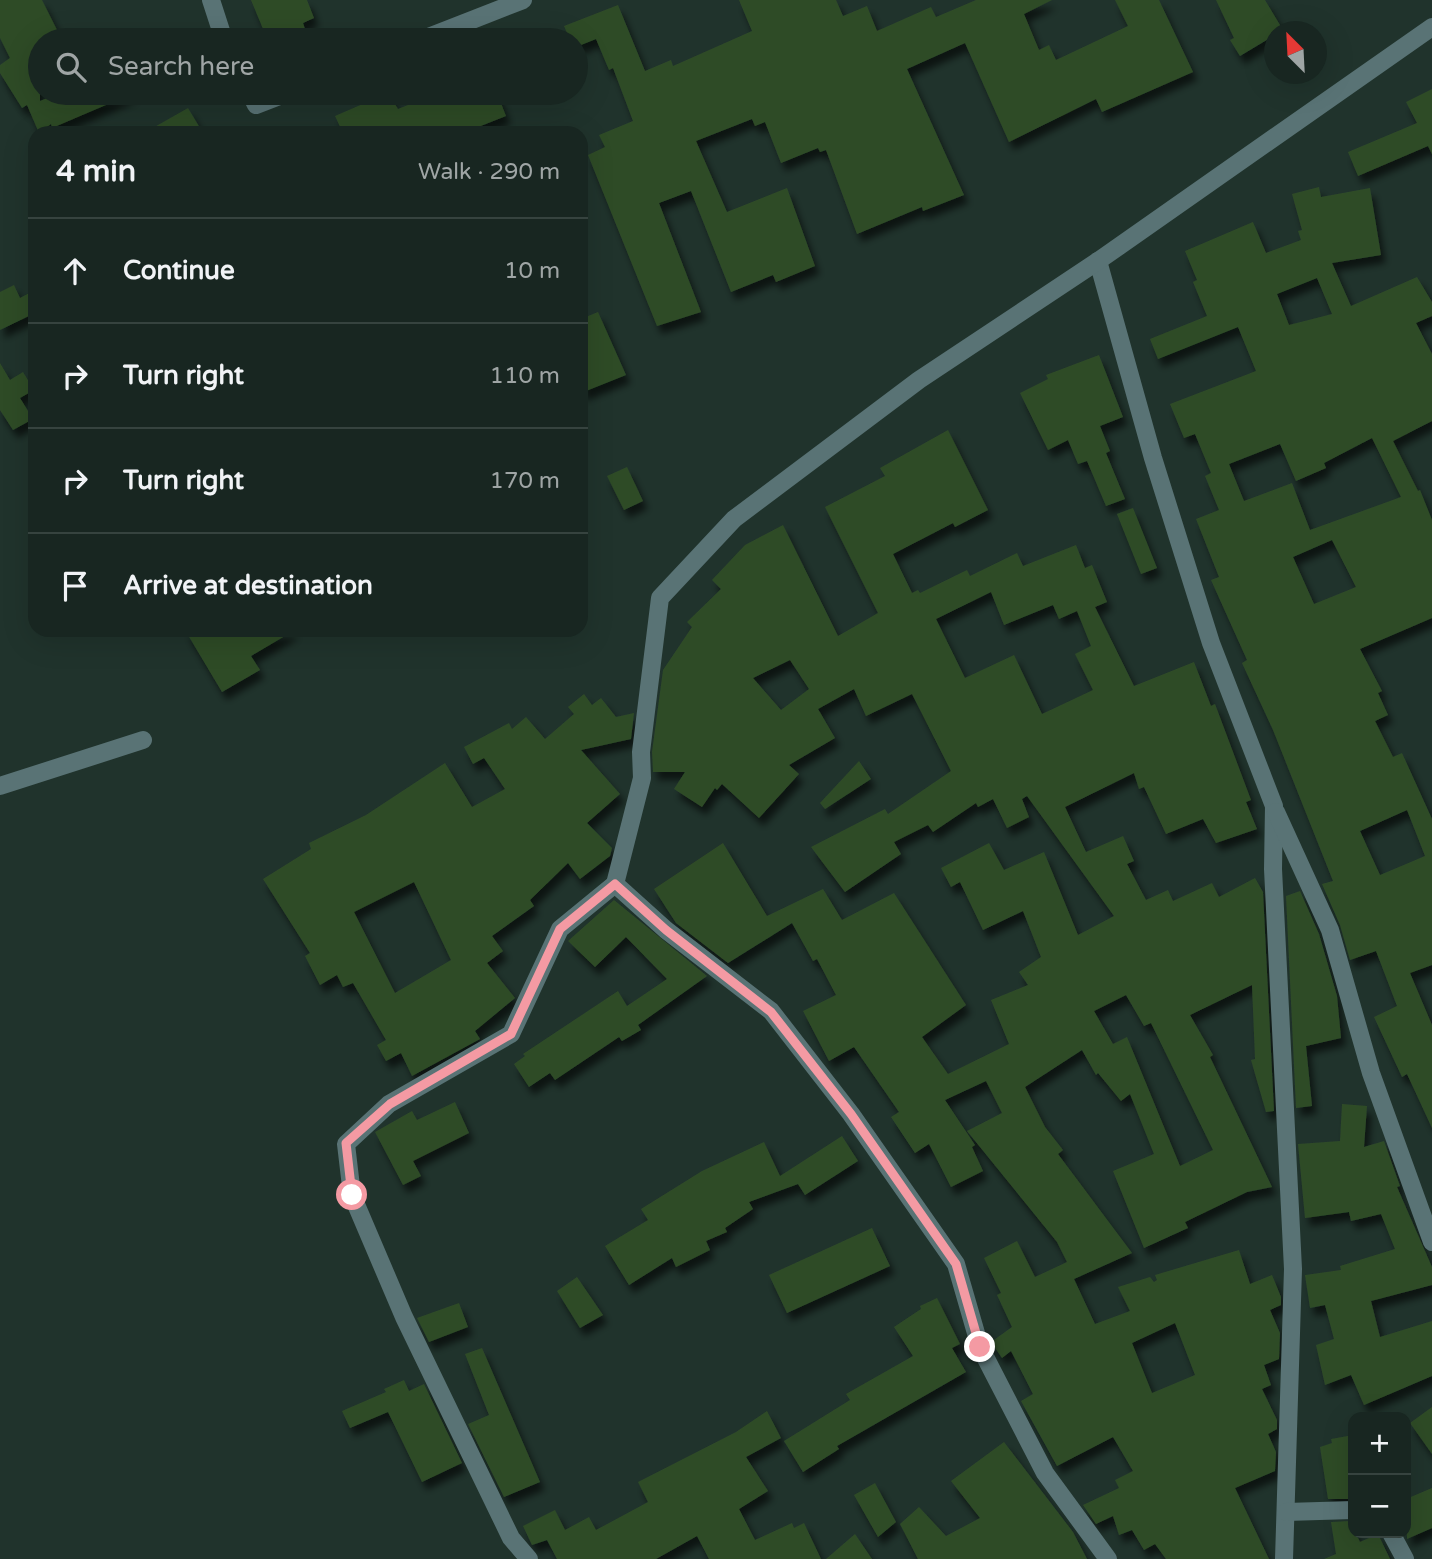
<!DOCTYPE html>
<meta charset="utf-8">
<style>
body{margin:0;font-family:"Varela Round",sans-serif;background:#25322e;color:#f1f3f6}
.controls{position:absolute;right:21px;bottom:21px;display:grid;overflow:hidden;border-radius:14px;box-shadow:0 7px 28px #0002}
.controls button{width:63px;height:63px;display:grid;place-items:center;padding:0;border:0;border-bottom:2px solid #36433f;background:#182621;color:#f1f3f6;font:35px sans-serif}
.compass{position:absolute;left:1264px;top:21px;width:63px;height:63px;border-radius:50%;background:#182621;box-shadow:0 7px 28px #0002;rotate:336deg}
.stop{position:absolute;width:21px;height:21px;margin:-16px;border:5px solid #f49aa3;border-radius:50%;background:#fff}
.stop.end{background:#f49aa3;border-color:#fff;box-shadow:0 2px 7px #0008}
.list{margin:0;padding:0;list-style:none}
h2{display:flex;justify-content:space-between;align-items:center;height:91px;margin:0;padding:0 28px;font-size:30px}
h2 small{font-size:23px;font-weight:400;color:#9fa5a5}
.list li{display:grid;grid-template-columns:46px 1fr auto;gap:21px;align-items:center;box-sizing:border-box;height:105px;padding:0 28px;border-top:2px solid #36433f}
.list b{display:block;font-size:26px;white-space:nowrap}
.list em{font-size:23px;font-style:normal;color:#9fa5a5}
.icon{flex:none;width:38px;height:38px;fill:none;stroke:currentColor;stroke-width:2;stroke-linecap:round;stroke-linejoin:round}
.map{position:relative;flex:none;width:1432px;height:1559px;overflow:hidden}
.search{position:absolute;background:#182621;box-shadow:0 7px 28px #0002;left:28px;top:28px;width:560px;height:77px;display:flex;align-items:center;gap:18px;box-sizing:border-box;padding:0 24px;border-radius:38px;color:#9fa5a5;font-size:26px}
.panel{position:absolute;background:#182621;box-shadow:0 7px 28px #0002;left:28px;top:126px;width:560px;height:511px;border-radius:21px}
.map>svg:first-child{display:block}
.building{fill:#2f4b28;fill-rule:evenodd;filter:url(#shadow)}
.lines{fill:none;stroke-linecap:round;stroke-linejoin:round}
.street{stroke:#597375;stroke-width:18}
.route{stroke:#f49aa3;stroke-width:9}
</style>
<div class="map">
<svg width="1432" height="1559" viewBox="0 0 1432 1559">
<defs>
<filter id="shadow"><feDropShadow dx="4.5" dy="8" stdDeviation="3.5" flood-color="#0009"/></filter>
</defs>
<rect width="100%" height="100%" fill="#20332c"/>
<g class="building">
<polygon points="0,0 42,0 62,40 40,40 40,101 60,93 134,93 52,128 51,124 39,133 27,105 22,108 0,73 0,65 10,58 0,38"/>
<polygon points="251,0 307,0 314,18 303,23 306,32 287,40 278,40 275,33 266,36"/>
<polygon points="739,0 836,0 843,16 867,6 877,31 931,7 936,17 976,0 1052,0 1024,14 1039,50 1049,45 1056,60 1128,26 1115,0 1159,0 1193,72 1102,112 1096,99 1009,142 965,43 907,69 964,195 923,211 922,207 857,234 826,150 820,152 818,148 781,163 765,122 755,126 752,119 696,141 727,212 787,188 815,266 776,282 773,275 731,292 691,191 659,203 701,312 657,326 588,155 605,147 599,135 633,121 613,68 609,70 596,39 576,47 576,40 570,40 564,26 618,5 645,71 671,60 673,66 752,31"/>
<polygon points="1216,0 1265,0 1283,30 1275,32 1275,35 1240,56 1230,40 1234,38"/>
<polygon points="1432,89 1432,154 1428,146 1358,176 1348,152 1417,123 1406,102"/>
<polygon points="388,93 398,109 438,93 497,93 506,116 463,133 343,133 335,116"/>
<polygon points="188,108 203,133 144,133"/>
<path d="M1319 187 1321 197 1370 188 1381 255 1332 263 1351 306 1417 277 1432 302V316L1416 323 1432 354V421L1393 441 1418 491 1420 490 1432 520V618L1360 649 1382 691 1378 693 1388 715 1375 721 1393 757 1402 753 1432 819V965L1410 973 1432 1025V1128L1407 1074 1402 1077 1374 1017 1397 1006 1376 951 1350 960 1340 925 1322 884 1333 881 1273 730 1242 663 1247 660 1211 580 1219 577 1196 519 1219 510 1205 476 1211 473 1195 434 1184 438 1170 404 1256 371 1238 327 1158 359 1150 339 1207 316 1193 282 1197 280 1185 251 1253 222 1266 253 1301 240 1298 231 1302 230 1292 194ZM1317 278 1332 314 1289 325 1277 294ZM1372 438 1401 497 1310 530 1292 483 1244 501 1229 464 1280 444 1296 481 1326 468 1324 463ZM1332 540 1356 587 1314 604 1293 557ZM1407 810 1425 856 1380 875 1360 831Z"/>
<polygon points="14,285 20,298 35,290 35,313 0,330 0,292"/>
<polygon points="598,312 626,375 581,393 581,319"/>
<polygon points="1099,355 1123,417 1100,426 1110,451 1106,453 1125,499 1106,506 1087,461 1078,464 1068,440 1048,450 1020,393 1048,379 1046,375"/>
<polygon points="0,363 10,380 23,372 34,390 20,398 33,419 13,430 0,410"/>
<path d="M948 430 988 510 955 527 953 523 893 554 912 593 918 590 920 593 967 570 970 576 1017 553 1023 566 1076 545 1085 568 1092 565 1107 602 1095 607 1134 686 1194 662 1211 706 1215 704 1251 800 1246 802 1257 829 1216 843 1203 819 1166 834 1144 787 1139 789 1134 773 1065 807 1086 852 1123 836 1134 861 1127 864 1146 900 1168 890 1173 901 1212 883 1219 897 1255 878 1263 892 1274 1111 1266 1112 1251 1060 1255 1059 1252 985 1190 1015 1213 1055 1210 1057 1272 1187 1247 1192 1185 1222 1188 1228 1144 1248 1113 1171 1154 1154 1130 1094 1121 1101 1098 1073 1096 1075 1082 1050 1025 1087 1045 1127 1063 1150 1058 1154 1132 1253 1074 1279 1095 1324 1130 1311 1118 1287 1150 1277 1154 1282 1157 1280 1155 1275 1239 1250 1250 1284 1272 1275 1281 1297V1305L1270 1310 1280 1333 1279 1359 1264 1365 1271 1385 1262 1389 1277 1420V1429L1268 1434 1276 1452 1275 1471 1235 1488 1269 1559H1166L1155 1544 1144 1550 1132 1530 1119 1535 1113 1516 1096 1524 1083 1505 1119 1488 1115 1480 1133 1471 1113 1437 1057 1466 1021 1401 1033 1394 1011 1351 1002 1358 991 1342 1012 1327 997 1295 1001 1293 984 1258 1017 1241 1035 1277 1067 1262 1057 1242 967 1131 1002 1113 986 1081 945 1100 975 1145 972 1147 983 1171 951 1187 929 1144 915 1153 891 1117 899 1112 854 1047 829 1061 803 1011 836 995 817 959 813 961 792 923 728 963 676 923 654 889 723 843 767 916 823 889 842 920 894 893 966 1005 922 1037 948 1074 1009 1044 991 1000 1028 985 1019 972 1041 957 1023 911 983 930 960 882 951 887 941 868 989 843 1004 870 1044 852 1078 935 1114 916 1027 796 1022 799 1029 817 1007 828 993 799 978 807 976 803 933 832 928 825 894 842 901 854 845 892 811 847 885 809 888 814 951 771 912 694 866 716 854 689 818 709 835 738 789 765 799 774 759 818 722 784 717 790 715 788 702 807 674 789 685 772H653L652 752 663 670 692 627 687 622 721 589 712 580 745 545 783 525 838 636 878 613 825 507 885 476 880 468ZM991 592 1004 625 1053 605 1059 619 1077 611 1091 646 1075 654 1093 690 1042 714 1014 655 965 678 936 619ZM790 660 809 689 781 710 753 678ZM1126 995 1144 1026 1151 1023 1213 1150 1180 1166 1127 1037 1113 1044 1094 1011ZM1175 1323 1195 1375 1152 1393 1132 1343Z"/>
<polygon points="627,467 643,501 624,510 607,476"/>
<polygon points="1133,508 1157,568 1141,574 1117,514"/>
<polygon points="185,630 295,630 251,656 260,670 222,692"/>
<path d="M584 694 592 705 601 698 616 717 634 713 631 739 581 750 620 794 587 823 612 848 610 856 580 879 568 863 530 900 534 906 492 936 503 951 487 963 515 998 475 1031 480 1039 412 1076 401 1053 386 1061 377 1045 386 1040 353 983 343 987 337 975 320 985 305 956 310 953 263 879 311 849 309 843 366 815 445 763 472 807 505 789 484 758 473 764 464 747 509 723 512 729 526 717 545 739 574 714 568 707ZM414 882 451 960 395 993 354 912Z"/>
<polygon points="859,761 871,779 825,809 820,803"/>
<polygon points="1300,891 1319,934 1337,996 1341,1038 1306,1046 1312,1106 1296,1108 1286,896"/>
<polygon points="614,900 707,976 638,1025 641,1030 622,1041 619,1037 555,1080 550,1073 529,1087 514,1064 525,1056 523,1054 618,991 627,1006 667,979 626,937 595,967 568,941"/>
<polygon points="455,1102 469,1133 413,1161 421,1176 403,1185 375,1132 412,1111 417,1120"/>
<polygon points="1342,1104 1367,1106 1364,1147 1384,1141 1400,1186 1397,1187 1432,1267 1432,1285 1371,1301 1380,1337 1432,1321 1432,1376 1364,1405 1351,1375 1325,1385 1316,1345 1334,1339 1325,1305 1310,1308 1305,1275 1341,1270 1340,1266 1395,1249 1381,1214 1351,1221 1349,1212 1305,1218 1298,1144 1340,1141"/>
<polygon points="842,1136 858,1161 805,1195 798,1184 749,1202 753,1209 725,1228 727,1232 706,1241 710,1250 676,1267 672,1258 629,1285 605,1246 648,1220 641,1209 702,1171 764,1142 780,1176"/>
<polygon points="872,1228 890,1266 787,1313 769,1275"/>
<polygon points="577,1277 603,1315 580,1328 557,1291"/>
<polygon points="937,1298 960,1344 952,1348 966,1372 837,1446 839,1449 803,1472 784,1441 850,1400 846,1394 913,1356 894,1327 921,1309 920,1306"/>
<polygon points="459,1303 468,1327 429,1342 417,1318"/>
<polygon points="482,1348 540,1482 504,1497 468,1424 489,1415 465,1354"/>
<polygon points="404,1380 409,1391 424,1384 462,1463 422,1482 388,1412 350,1428 342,1411 386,1392 384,1389"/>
<polygon points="1432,1407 1432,1454 1410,1423"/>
<polygon points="767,1411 781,1438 746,1457 768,1491 739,1509 755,1540 792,1523 794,1528 804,1523 821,1559 709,1559 697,1536 656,1559 557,1559 547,1540 532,1545 523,1526 555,1510 565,1530 589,1517 596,1530 648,1502 638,1482 736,1432"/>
<polygon points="1353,1435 1353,1499 1328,1499 1320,1447 1332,1443 1331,1439"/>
<polygon points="1004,1442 1073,1532 1087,1559 918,1559 900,1524 919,1507 946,1536 980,1518 951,1481"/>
<polygon points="875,1483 896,1522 878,1537 854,1495"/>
<polygon points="1432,1488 1432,1528 1407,1539 1406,1499"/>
<polygon points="1350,1521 1360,1542 1378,1534 1390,1559 1324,1559 1336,1554 1331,1522"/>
<polygon points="855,1534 872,1559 826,1559"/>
</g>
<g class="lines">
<g class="street">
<polyline points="211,0 224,40"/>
<polyline points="421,40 523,0"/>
<polyline points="250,93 256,105 287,93"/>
<polyline points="1098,261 1153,458 1211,643 1274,806 1273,869 1293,1269 1284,1559"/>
<polyline points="0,786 143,740"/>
<polyline points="1276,812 1330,930 1371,1073 1432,1242"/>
<polyline points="1286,1512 1353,1510"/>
<polyline points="1391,1533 1405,1559"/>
<polyline points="529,1559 511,1538 404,1317 352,1195 346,1144 389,1104 511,1034 560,929 615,884"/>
<polyline points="1108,1559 1045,1473 980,1347 956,1264 851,1114 771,1011 666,930 615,884 642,778 641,752 660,598 734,519 919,380 1098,261 1432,27"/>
</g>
</g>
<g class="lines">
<polyline class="route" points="352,1195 346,1143 390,1104 511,1034 560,929 615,884 666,930 771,1012 851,1114 956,1264 980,1347"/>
</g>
</svg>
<div class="controls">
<button>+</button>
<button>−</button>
</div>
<svg class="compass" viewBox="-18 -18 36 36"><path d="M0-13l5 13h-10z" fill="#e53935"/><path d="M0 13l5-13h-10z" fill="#9fa5a5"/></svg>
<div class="stop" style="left:352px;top:1195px"></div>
<div class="stop end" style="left:980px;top:1347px"></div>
<div class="search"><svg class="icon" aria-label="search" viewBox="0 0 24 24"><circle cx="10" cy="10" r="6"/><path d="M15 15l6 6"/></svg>Search here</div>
<section class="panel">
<h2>4 min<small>Walk · 290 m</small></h2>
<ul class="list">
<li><svg class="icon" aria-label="ahead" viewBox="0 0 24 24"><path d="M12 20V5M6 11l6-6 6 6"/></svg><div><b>Continue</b></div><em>10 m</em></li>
<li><svg class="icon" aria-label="right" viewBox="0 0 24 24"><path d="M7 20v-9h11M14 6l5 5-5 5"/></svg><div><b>Turn right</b></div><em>110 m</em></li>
<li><svg class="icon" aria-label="right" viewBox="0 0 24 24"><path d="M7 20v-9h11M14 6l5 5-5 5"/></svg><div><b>Turn right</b></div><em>170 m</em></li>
<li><svg class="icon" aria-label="arrive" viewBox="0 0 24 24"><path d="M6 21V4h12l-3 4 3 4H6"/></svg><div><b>Arrive at destination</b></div></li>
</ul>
</section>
</div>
